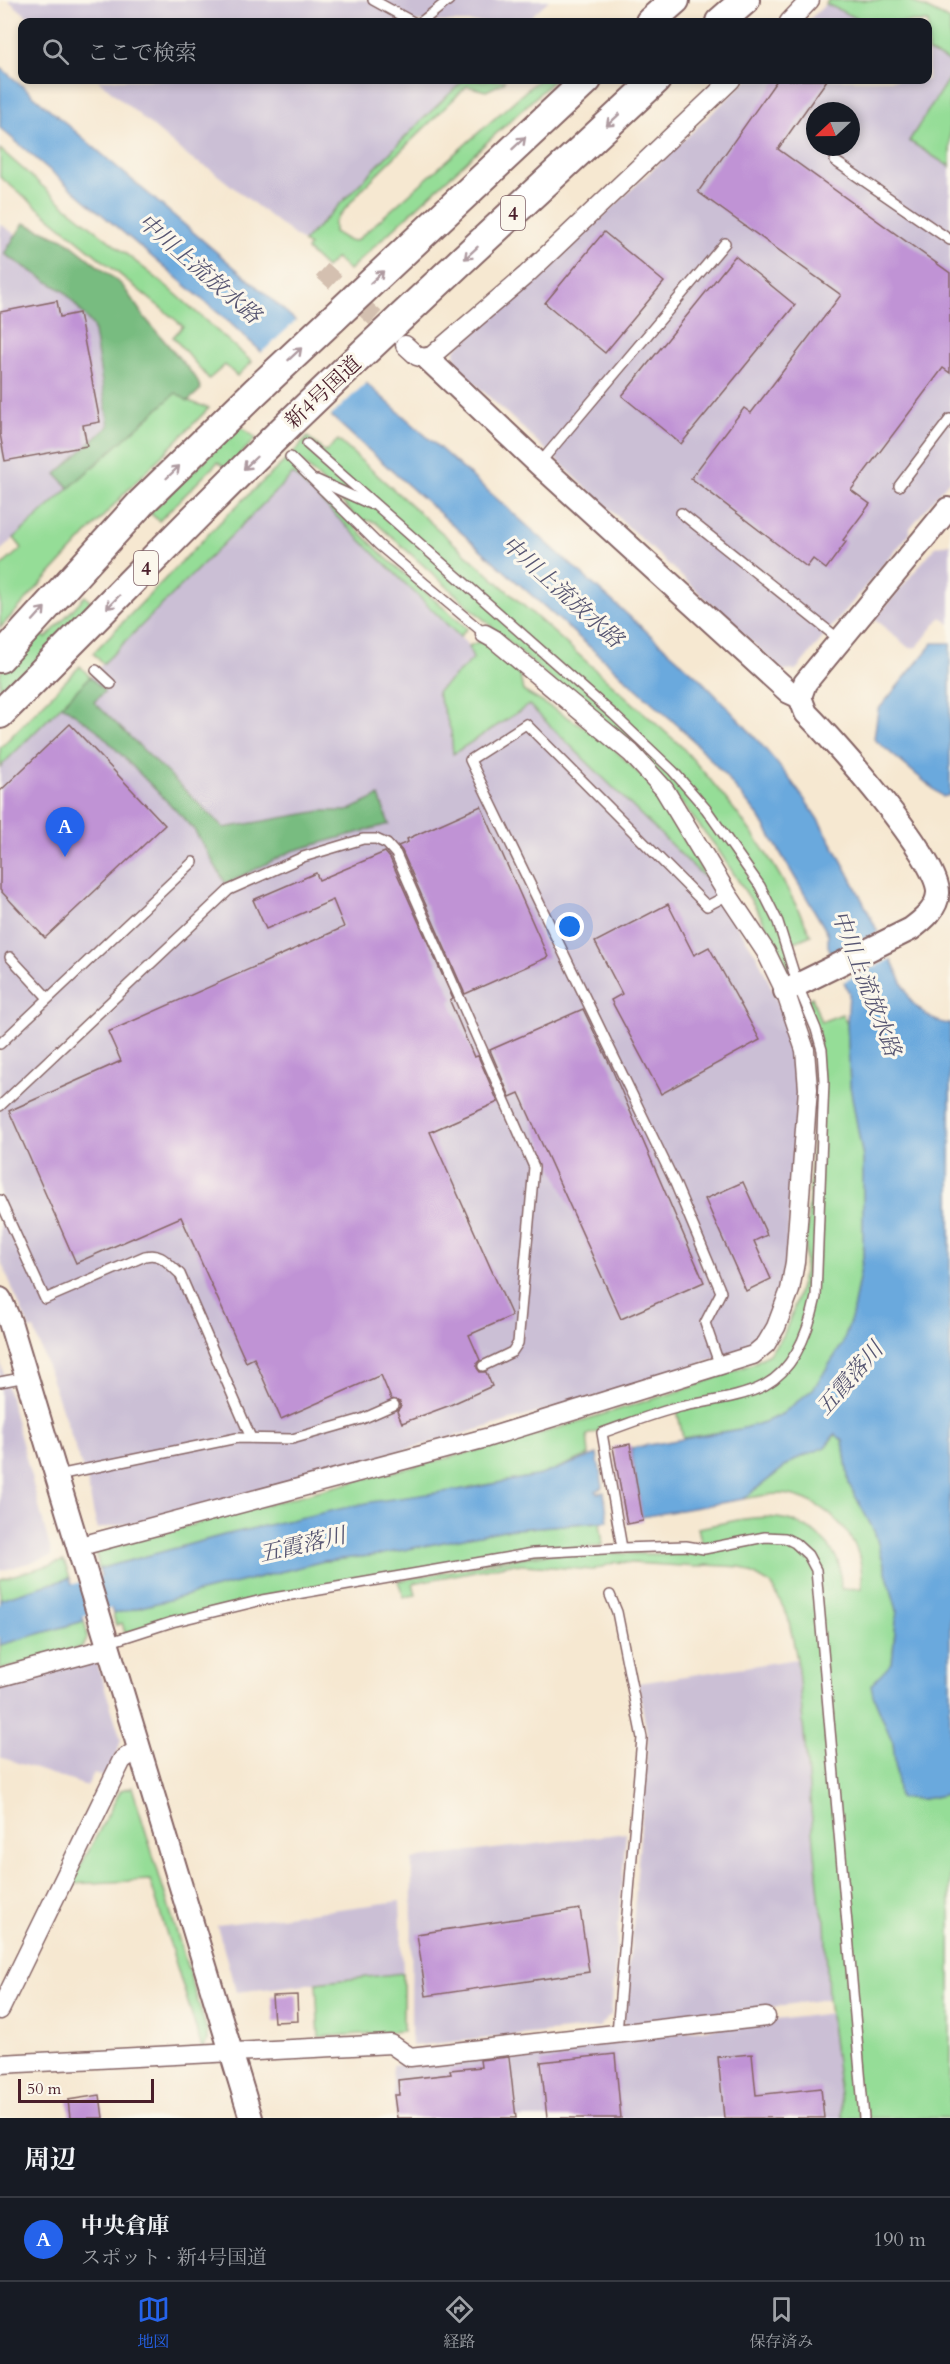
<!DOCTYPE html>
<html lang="ja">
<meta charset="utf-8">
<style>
body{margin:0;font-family:Cardo,"Noto Serif JP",serif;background:#242831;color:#f1f3f6}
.compass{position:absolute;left:806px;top:102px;width:54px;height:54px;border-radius:50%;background:#171b24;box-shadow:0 3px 9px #0003;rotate:248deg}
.scale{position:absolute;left:18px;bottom:15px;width:136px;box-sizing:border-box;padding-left:6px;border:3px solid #4a1f2b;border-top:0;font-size:16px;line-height:21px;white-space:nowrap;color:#4a1f2b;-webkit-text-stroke:4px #fbf7ec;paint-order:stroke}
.you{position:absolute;left:570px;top:927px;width:21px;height:21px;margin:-15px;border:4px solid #fff;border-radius:50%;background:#1a73e8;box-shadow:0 0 0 9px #1a73e833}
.badge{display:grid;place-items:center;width:39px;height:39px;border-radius:50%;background:#2563eb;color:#fff;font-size:20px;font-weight:700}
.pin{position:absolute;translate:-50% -50px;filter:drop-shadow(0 2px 3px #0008)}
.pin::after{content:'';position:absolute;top:32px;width:21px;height:18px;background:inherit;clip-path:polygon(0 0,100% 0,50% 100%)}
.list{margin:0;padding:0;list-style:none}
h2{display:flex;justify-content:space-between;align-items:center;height:78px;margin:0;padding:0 24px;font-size:26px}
h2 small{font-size:20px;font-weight:400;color:#9ea1a6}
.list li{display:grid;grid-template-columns:39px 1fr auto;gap:18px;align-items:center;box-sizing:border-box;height:84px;padding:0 24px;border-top:2px solid #363941}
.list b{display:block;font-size:22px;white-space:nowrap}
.list p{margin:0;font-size:20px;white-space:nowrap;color:#9ea1a6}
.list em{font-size:20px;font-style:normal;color:#9ea1a6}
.icon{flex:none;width:33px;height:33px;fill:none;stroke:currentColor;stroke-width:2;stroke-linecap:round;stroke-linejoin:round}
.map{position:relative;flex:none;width:950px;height:2118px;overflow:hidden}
.search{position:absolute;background:#171b24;box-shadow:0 3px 9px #0003;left:18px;right:18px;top:18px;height:66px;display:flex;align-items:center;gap:15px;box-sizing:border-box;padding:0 21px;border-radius:12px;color:#9ea1a6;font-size:22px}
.sheet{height:162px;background:#171b24}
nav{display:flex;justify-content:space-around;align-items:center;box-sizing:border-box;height:84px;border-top:2px solid #363941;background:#171b24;font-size:16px;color:#9ea1a6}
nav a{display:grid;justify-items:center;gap:3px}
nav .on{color:#2563eb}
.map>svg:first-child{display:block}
.industrial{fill:#cbbfd5;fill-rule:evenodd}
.green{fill:#95dd97;stroke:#707e61;stroke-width:1.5}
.forest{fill:#78bc80;stroke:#616e56;stroke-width:1.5}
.water{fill:#6aa9dd;stroke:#5a6484;stroke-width:1.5}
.pier{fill:#f6e8d1}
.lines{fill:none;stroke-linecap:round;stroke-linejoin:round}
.river{stroke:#6aa9dd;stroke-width:33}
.building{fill:#c093d5}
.minor-tunnel{stroke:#d4c0b0;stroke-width:18;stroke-dasharray:18 9;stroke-linecap:butt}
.service-casing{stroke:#866565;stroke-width:12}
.minor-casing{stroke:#866565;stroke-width:21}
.tertiary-casing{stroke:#866565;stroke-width:26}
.trunk-casing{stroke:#866565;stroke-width:32}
.service{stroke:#fff;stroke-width:9}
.minor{stroke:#fff;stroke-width:18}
.tertiary{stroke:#fff;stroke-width:22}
.trunk{stroke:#fff;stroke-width:28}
.oneway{stroke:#ae9aa0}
.labels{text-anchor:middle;stroke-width:6;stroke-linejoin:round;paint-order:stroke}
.shield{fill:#fbf7ec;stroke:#7f6065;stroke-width:1.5}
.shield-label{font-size:20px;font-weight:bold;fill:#4a1f2b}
.street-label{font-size:21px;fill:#4a1f2b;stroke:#fbf7ec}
.water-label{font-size:22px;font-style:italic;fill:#575672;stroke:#fbf7ec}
</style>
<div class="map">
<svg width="950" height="2118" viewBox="0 0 950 2118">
<rect width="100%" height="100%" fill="#fbf7ec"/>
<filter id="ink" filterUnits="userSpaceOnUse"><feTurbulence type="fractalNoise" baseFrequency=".0167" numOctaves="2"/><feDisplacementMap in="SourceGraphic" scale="12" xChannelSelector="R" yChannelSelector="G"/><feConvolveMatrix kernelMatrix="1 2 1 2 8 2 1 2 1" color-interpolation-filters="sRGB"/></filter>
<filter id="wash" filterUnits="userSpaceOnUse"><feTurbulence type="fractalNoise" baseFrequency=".008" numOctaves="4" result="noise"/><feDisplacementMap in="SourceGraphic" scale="24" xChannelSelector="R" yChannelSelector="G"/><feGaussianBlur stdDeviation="1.35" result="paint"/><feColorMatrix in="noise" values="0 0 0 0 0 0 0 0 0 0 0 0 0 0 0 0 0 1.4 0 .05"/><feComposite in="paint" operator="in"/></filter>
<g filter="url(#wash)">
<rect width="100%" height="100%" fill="#f6e8d1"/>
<g class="industrial">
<polygon points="8,0 549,0 525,22 34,22"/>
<polygon points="826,4 865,22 807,22"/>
<path d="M928 52 950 62V76L909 141 950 167V479L910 528V533L796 670 783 671 455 365V349L552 265 747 80H928ZM815 111H851V147H815Z"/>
<polygon points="98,80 464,80 422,120 303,242 210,169 191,159"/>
<polygon points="0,224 57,262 192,378 0,551"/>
<polygon points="293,473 708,881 758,958 793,1035 799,1076 786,1266 781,1292 769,1326 752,1347 634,1386 157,1519 97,1529 87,1481 34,1329 30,1330 0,1259 0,767"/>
<polygon points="950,544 950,624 941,617 917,647 909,648 875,619 936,546"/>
<polygon points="0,1360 52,1556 0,1571"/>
<polygon points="95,1657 121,1739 117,1754 105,1777 94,1773 87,1786 0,1757 0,1683"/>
<polygon points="797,1659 820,1906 825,1920 828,1999 624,2027 623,2002 632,1937 648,1739 638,1683"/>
<polygon points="626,1833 611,2014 599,2027 411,2046 412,1859"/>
<polygon points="400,1901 403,1973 236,1992 217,1925"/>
<polygon points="831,2013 843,2118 396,2118 392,2065 621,2040"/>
</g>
<g class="green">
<polygon points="828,0 909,0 950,20 950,62 928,52 928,22 865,22 826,4"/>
<polygon points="950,76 950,167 909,141"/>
<polygon points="464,80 505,80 503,83 486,91 467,86 364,187 334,222 334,232 347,240 356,241 538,80 554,80 349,270 336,258 326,268 307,250 309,246 303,242 422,120"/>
<polygon points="0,149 64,205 169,288 252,362 237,376 225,365 209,379 173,337 183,326 0,177"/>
<polygon points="176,392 188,401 209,408 124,494 0,628 0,567 22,548 14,538"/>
<polygon points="240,426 256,438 227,469 218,462 159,521 150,513"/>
<path d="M308 437 325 452 338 440 681 746C713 782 743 818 769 858 785 882 798 909 811 935L790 944 799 972H791L786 969 769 930 756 908 717 848 675 795 579 705 375 522 358 519 312 471 292 454Z"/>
<polygon points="287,459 384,556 467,628 460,637 293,474 103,664 93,653 229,513"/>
<polygon points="85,596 95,606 0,700 0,673 37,631 46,638"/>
<polygon points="480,641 485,642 519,671 523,691 603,738 654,788 708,881 529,705 453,754 451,731 437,692 473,659 469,646"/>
<polygon points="80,666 90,677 0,767 0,748"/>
<polygon points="812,997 821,1022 842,1014 847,1024 850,1086 863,1158 863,1257 852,1316 842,1345 814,1388 782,1414 765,1422 740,1429 683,1438 676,1405 587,1435 589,1455 541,1475 287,1521 224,1535 99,1569 96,1551 325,1489 522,1439 692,1387 754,1363 769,1354 783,1336 793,1311 804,1272 816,1097 814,1056 809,1031 801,1006 804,1002"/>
<path d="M836 1434 843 1441 849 1484 875 1533 897 1610 892 1663 873 1695 893 1743 899 1798 924 1799 948 1794 950 1801V2118H843L828 1999 825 1920 820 1906 797 1659 788 1617 772 1585 741 1567 706 1565 698 1567 616 1562 593 1570 511 1564 413 1583 416 1595 404 1597 398 1581C446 1572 495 1561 543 1555 597 1549 651 1557 704 1553L698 1528C742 1520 785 1504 822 1539 828 1545 835 1553 838 1562 841 1570 840 1581 841 1589L862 1588C862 1579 862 1569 860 1560 852 1526 815 1495 779 1494 767 1494 755 1497 743 1499L794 1460 825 1447Z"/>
<polygon points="600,1522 603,1545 384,1575 125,1633 122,1623 116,1625 113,1614 324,1561 378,1555 504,1530"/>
<polygon points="64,1561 70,1578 0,1599 0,1579"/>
<path d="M84 1621C87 1631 90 1639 82 1647L0 1670V1645Z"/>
<polygon points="132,1787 207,2031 207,2041 202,2048 150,1880 71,1884 121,1790"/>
<polygon points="403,1973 403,2031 319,2037 316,1983"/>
</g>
<g class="forest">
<polygon points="24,223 65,240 122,285 145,318 196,378 201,389 188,401 176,393 69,488 56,474 109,426 93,326 65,292 4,254"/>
<polygon points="90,677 105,691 94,702 224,828 321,811 348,811 379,796 389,824 292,851 226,884 193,828 97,730 62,705"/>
</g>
<g class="water">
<path d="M0 67 269 297 699 678C741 721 784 766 817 818 853 876 881 939 911 1001 921 1012 934 1023 950 1024V1801L948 1794 924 1799 899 1798 893 1743 873 1695 871 1685 892 1663 897 1610 875 1533 849 1484 843 1441 835 1434 825 1447 794 1460 743 1499 642 1517 631 1448 740 1429 765 1422 782 1414 814 1388 842 1345 852 1316 863 1257V1158L850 1086 847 1024 849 993 828 946V934L760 818 723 773 683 730 353 436 230 323 0 128Z"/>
<polygon points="933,643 950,643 950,795 943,797 874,739 878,710"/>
<polygon points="597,1454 603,1487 595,1491 597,1493 604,1492 608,1521 504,1530 378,1555 324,1561 113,1614 99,1569 224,1535 371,1502 471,1488 541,1475"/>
<polygon points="70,1578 84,1621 0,1645 0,1599"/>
</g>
<g class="pier">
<polygon points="298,319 368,381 329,418 260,354"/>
<polygon points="880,931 893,958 841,983 830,957"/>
</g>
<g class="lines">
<polyline class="river" points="0,1621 149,1581"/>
</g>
<g id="blocks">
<g class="building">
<polygon points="777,80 827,80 778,149 950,273 950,373 943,368 851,490 870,504 843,540 846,542 826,569 813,559 807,567 691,478 744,408 751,413 841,295 698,192"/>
<polygon points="604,232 664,282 605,353 545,303"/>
<polygon points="735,256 795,305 681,444 622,396"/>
<polygon points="57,301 60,317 79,313 100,422 83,425 87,446 5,461 0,434 0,312"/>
<polygon points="70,724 165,825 45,938 0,890 0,791"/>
<polygon points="481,806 548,957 465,994 402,851 398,846 408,842 407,839"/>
<polygon points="385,852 390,858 453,999 450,1001 474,1057 478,1056 498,1102 430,1132 512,1316 469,1335 480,1360 477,1363 477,1368 480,1372 486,1372 492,1386 448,1406 402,1423 397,1411 401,1406 400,1402 391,1399 381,1375 281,1419 254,1358 246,1362 181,1217 76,1263 9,1111 121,1061 108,1032 344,927 333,900 266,929 253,900 316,873 319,880"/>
<polygon points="668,904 694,955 709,947 760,1040 661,1094 611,1000 622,994 595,942"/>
<polygon points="583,1009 611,1067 704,1282 621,1319 519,1093 510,1097 490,1050"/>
<polygon points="743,1182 767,1235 754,1241 771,1279 746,1291 705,1199"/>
<polygon points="630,1444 643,1521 627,1524 613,1447"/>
<polygon points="580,1909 589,1972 426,1996 417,1934"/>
<polygon points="297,1995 298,2021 274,2022 272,1996"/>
<polygon points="615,2054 621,2118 547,2118 541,2062"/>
<polygon points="752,2054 756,2095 821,2088 824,2118 724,2118 718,2057"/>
<polygon points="509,2057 516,2118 397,2118 394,2095 399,2095 398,2080 451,2074 450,2070 481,2067 480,2060"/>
<polygon points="100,2095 103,2118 70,2118 68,2100"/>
</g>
</g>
</g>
<g filter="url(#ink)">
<use href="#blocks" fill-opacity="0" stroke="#866565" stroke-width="1.5"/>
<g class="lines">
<polyline class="minor-tunnel" points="322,270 394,335"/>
<g class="service-casing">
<g id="service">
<polyline points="373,0 413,22"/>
<polyline points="421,22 449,0"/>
<polyline points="835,161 950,240"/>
<polyline points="290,457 379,545 485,634"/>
<polyline points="539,464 725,243"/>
<polyline points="317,480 370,504"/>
<polyline points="899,486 950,419"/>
<polyline points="681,513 840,640"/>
<polyline points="96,670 111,684"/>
<polyline points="10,957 48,998"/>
<polyline points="0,1044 193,862"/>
<polyline points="0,1106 229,890 303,857 363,839 376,839 387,844 396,854 534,1167 518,1343 512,1352 483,1366"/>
<path d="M0 1200 45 1299 145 1256C162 1252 168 1264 180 1274L251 1438"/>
<polyline points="720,1366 705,1323 721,1292 675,1183 470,760 526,724 707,906 728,895"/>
<polyline points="0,1382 26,1377"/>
<polyline points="58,1475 237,1438 292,1439 362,1419 394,1405"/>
<polyline points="622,1548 686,1546 704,1549 765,1537 785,1538 795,1543 808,1555 816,1570 864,2118"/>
<polyline points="610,1595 617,1612 642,1738 617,2033"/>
<path d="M107 1643 172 1622 262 1600 533 1553 622 1548 602 1433C628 1424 654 1413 680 1407 706 1401 742 1398 765 1385 796 1368 809 1330 816 1297L824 1080 822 1050 816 1029 798 986 778 922 760 886 706 809 673 771 614 715 307 444"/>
</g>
</g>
<g class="minor-casing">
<g id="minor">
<polyline points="789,22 810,0"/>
<polyline points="405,345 417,356 428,359 526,275 731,80"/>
<polyline points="77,1547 486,1438 753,1355 766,1344 776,1327 790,1290 795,1262 808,1089 805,1050 785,991 766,952 728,895 664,789 631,753 494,639 485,634"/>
<polyline points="0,1677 108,1648"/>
<polyline points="0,2010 122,1760 138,1749"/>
<polyline points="0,2064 391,2044 410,2057 766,2017"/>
</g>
</g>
<g class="tertiary-casing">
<g id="tertiary">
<polyline points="428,359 539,464 789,692 800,697"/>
<path d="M785 991 911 929C923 920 937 909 938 893 940 859 833 740 806 713L800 697 805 683 948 509"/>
<polyline points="0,1299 10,1322 251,2118"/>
</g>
</g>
<g class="trunk-casing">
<g id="trunk">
<polyline points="650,22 675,0"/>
<polyline points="720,22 745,0"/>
<polyline points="0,658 142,502 256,391 587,80"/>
<path d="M0 714C98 617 192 518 291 422 411 306 534 194 656 80"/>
</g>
</g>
<use href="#service" class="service"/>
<use href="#minor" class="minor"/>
<use href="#tertiary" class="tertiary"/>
<use href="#trunk" class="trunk"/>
</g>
<defs><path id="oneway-shaft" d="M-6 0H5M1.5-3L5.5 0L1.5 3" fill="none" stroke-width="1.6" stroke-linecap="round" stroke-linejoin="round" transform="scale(1.5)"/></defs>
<g class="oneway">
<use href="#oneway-shaft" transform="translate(613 120) rotate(137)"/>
<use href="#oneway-shaft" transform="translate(519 143) rotate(-43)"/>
<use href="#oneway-shaft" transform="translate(471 253) rotate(137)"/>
<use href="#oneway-shaft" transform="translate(377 277) rotate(-43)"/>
<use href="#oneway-shaft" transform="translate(295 354) rotate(-43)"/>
<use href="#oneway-shaft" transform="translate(250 463) rotate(136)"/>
<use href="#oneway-shaft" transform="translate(173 472) rotate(-44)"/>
<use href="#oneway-shaft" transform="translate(113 602) rotate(134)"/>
<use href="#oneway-shaft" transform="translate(39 614) rotate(-48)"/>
</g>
</g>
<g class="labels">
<g class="shield">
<rect x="501" y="196" width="24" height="34" rx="4.5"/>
<rect x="134" y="551" width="24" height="34" rx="4.5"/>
</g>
<g class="shield-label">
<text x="513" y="220">4</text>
<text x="146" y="575">4</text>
</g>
<g class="street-label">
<text transform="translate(323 392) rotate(-43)" y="7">新4号国道</text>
</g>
<g class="water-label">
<text transform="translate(200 268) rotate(41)" y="8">中川上流放水路</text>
<text transform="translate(563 591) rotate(42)" y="8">中川上流放水路</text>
<text transform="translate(867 983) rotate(69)" y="8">中川上流放水路</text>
<text transform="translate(849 1378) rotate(-49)" y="8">五霞落川</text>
<text transform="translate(302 1544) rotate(-13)" y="8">五霞落川</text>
</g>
</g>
</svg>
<svg class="compass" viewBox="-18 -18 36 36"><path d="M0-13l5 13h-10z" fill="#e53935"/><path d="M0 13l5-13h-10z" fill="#9ea1a6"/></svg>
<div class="scale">50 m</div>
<div class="you"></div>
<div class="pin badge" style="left:65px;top:857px">A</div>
<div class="search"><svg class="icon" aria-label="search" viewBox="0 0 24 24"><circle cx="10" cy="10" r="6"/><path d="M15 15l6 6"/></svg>ここで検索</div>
</div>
<section class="sheet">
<h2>周辺<small></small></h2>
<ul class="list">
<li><span class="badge">A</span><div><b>中央倉庫</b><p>スポット · 新4号国道</p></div><em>190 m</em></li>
</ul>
</section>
<nav>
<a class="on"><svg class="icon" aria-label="map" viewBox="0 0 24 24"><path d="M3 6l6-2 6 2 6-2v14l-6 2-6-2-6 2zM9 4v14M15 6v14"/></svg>地図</a>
<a><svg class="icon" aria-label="directions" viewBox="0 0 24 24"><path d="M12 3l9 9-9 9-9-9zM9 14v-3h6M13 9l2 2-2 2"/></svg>経路</a>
<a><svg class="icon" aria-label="saved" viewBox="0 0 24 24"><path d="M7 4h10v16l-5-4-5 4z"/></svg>保存済み</a>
</nav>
